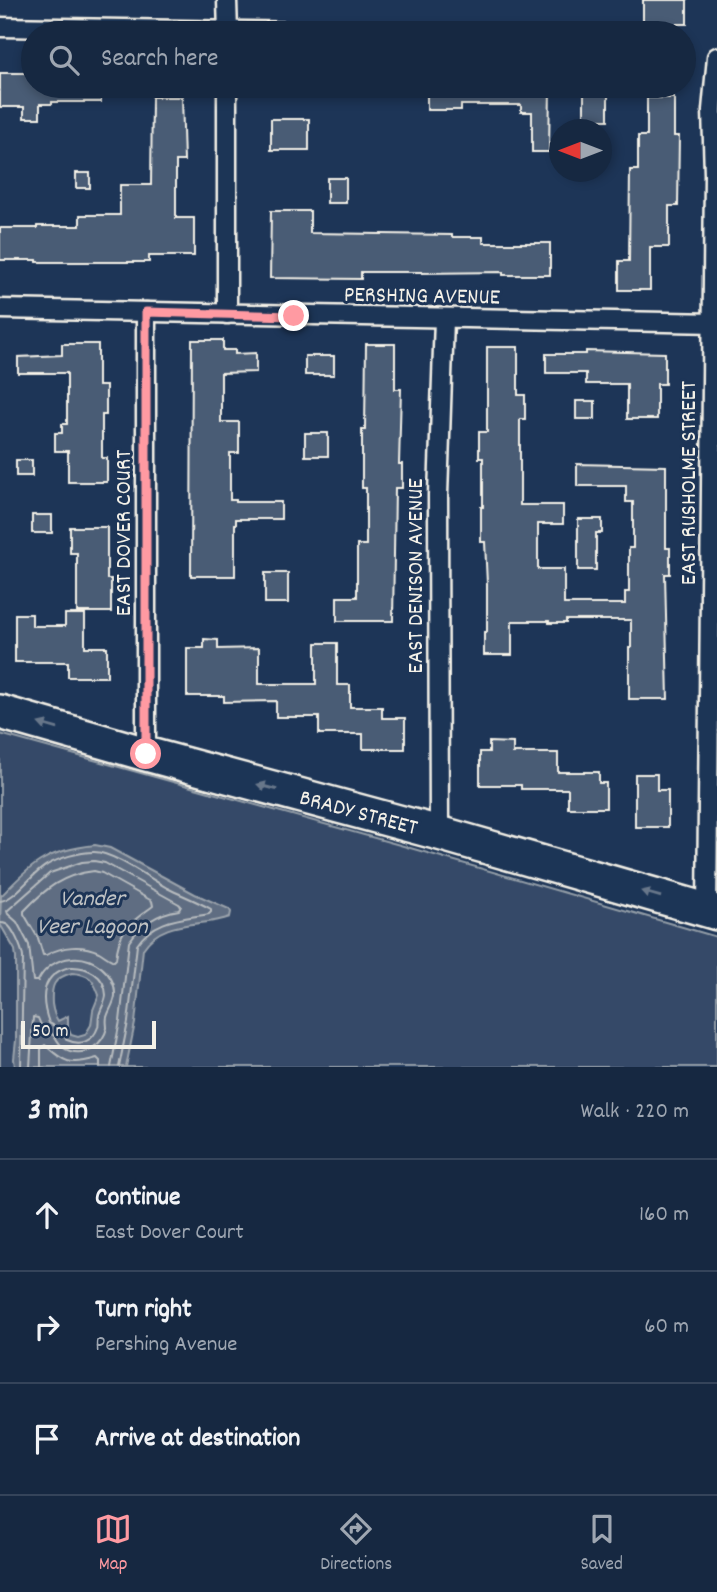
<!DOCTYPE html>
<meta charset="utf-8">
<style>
body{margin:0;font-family:Dekko,sans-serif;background:#23344c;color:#f1f3f6}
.compass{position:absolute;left:549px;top:119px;width:63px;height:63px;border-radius:50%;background:#162841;box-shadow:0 4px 10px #0003;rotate:270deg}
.scale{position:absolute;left:21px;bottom:18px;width:135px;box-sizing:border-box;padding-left:7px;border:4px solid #f4f1e8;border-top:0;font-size:19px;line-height:24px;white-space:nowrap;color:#f4f1e8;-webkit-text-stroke:5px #1d3557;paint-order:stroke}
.stop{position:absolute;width:21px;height:21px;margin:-16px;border:5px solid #ff9aa2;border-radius:50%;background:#fff}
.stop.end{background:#ff9aa2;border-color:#fff;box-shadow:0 2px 7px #0008}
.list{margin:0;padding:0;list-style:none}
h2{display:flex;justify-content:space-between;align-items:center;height:91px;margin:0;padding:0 28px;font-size:30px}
h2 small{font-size:23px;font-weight:400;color:#9ea6b1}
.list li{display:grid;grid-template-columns:46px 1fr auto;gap:21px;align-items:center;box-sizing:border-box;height:112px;padding:0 28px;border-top:2px solid #35445a}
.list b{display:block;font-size:26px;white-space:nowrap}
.list p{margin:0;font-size:23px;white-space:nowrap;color:#9ea6b1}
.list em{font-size:23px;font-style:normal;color:#9ea6b1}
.icon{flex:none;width:38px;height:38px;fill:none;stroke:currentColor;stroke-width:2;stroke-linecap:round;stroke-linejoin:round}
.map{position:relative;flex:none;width:717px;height:1067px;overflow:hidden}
.search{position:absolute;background:#162841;box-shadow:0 4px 10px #0003;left:21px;right:21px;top:21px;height:77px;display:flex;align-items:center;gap:18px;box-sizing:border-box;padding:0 24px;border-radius:38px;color:#9ea6b1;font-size:26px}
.sheet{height:427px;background:#162841}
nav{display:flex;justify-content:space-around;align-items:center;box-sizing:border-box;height:98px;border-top:2px solid #35445a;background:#162841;font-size:19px;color:#9ea6b1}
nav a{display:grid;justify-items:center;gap:4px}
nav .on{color:#ff9aa2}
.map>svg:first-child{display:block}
.green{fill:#354a67;stroke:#949ea8;stroke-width:2}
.water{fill:#5e6d82;stroke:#9aa2ab;stroke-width:2;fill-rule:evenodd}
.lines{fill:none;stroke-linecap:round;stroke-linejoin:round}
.shore{stroke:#b8bcbf;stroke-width:2}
.building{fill:#485b74;stroke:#f4f1e8;stroke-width:2}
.street-casing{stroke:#f4f1e8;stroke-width:23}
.highway-casing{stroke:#f4f1e8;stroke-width:38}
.street{stroke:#1d3557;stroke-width:18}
.highway{stroke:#1d3557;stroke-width:33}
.oneway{fill:#68778a}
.route{stroke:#ff9aa2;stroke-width:9}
.labels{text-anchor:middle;stroke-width:6;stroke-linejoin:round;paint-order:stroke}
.street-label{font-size:23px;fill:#f4f1e8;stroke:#1d3557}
.water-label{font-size:24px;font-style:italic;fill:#c0c3c4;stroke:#1d3557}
</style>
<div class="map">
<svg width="717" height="1067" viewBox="0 0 717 1067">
<rect width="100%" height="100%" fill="#1d3557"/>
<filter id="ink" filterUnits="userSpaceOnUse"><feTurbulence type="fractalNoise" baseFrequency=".0143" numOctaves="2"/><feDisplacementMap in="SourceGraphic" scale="14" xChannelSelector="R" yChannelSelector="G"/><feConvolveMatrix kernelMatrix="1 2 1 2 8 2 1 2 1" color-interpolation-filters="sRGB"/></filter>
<g filter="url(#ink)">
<polygon class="green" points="0,734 400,845 717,937 717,1067 0,1067"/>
<path class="water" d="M95 845 110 848 195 894 229 909 231 912 230 917C200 928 163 918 143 949L135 1023 126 1067H15L14 1059 16 1040V958L15 950 0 924 1 896C13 884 26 869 42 860 57 851 78 847 95 845ZM72 973C90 974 93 979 99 995L93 1010 91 1025 85 1035 78 1037 71 1035 68 1028V1016L58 1021C54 1015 53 1011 52 1004 51 986 53 978 72 973Z"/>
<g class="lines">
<g class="shore">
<path d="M94 871 102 873 152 901 153 906C130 923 119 928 116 959L114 961C109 959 104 955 99 952 82 944 62 946 46 955H43L38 938 24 914V911C46 888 62 875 94 871Z"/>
<path d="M0 901C15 900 32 873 47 865 59 858 79 852 94 852 113 852 149 878 167 888 181 895 197 901 211 909V912L209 914C181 919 154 919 137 945L128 1022 119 1067"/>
<path d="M0 923C2 923 4 923 6 924 13 927 22 949 23 957L21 1067"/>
<path d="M70 967C87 966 105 975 106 995 106 1002 100 1009 99 1016 98 1020 99 1024 98 1027 93 1042 80 1046 67 1040L60 1029 49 1023C40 998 41 974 70 967Z"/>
<path d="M30 1067 33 1017 38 1018C43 1032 46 1028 55 1037 60 1044 61 1048 70 1051 87 1056 103 1044 107 1028 107 1024 106 1021 107 1017 109 1010 114 1004 115 996 116 973 93 956 72 958 57 959 44 968 38 981H33L29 945 17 922 8 914 7 911 50 873 82 862 94 861 105 863 179 904 181 906 179 910C158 913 140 925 129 942L120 1021 111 1067"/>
<path d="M41 1067V1048L45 1045C65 1063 70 1066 97 1058L100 1061V1067"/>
</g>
</g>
<g class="building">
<rect x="643" y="0" width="44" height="24"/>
<polygon points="0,73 33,73 33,86 101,86 101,102 52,102 52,104 40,104 40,118 24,118 24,107 0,107"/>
<polygon points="427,86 550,86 549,152 532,152 532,112 521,112 521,105 461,105 461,110 427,110"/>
<rect x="584" y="90" width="24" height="30"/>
<polygon points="152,97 182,97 184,161 176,161 176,218 194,218 194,256 149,256 149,262 37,262 37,260 0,260 0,228 37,228 37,226 80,226 80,215 120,215 120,185 151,185"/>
<polygon points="647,98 674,98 674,136 679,136 678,206 669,206 669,247 650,247 650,290 619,290 619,261 629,261 630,170 638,170 638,136 647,136"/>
<rect x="271" y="119" width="38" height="31"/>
<rect x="76" y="173" width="14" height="15"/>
<rect x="327" y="178" width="19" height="25"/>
<polygon points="271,211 310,211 310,233 452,235 452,237 483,237 483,243 550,243 550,275 503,275 503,272 422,273 422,272 361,272 361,279 270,278"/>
<polygon points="192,340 223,340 223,350 235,350 235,354 256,353 256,372 221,373 221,422 239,422 239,453 230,453 230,500 236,500 236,502 281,502 281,519 236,519 236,524 235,524 235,576 191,576"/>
<polygon points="62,344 98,344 98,386 106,386 106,415 102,415 102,458 107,458 107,482 68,482 68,451 55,451 55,433 62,433 62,424 67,424 67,373 18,373 18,357 62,355"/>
<polygon points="366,344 395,344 395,389 401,389 399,464 402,464 402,488 395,488 393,621 337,621 337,597 357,597 357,545 366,545 366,488 362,488 362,430 365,430"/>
<polygon points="487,347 518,347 518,395 525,395 525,419 520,419 520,505 563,505 563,524 538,524 538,569 564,569 564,604 625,604 625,592 629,592 629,548 633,548 633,502 626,502 626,486 577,486 577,464 666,466 666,548 670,548 670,574 665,574 668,699 629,699 629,648 631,648 631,620 566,620 566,623 549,623 549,621 512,621 512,655 484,655 484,632 487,632 487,584 485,542 481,542 481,507 483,507 483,458 479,458 479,432 487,432"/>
<polygon points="586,351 665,353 665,384 657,384 657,419 627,419 627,384 586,384 586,373 546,373 546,354 586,354"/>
<rect x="305" y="356" width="29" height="19"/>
<rect x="576" y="401" width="19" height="18"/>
<rect x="305" y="433" width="23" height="23"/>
<rect x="16" y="460" width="16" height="16"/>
<rect x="32" y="515" width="20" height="18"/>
<polygon points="578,519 602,519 602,533 596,533 596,570 578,570"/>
<polygon points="70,527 107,527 107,579 111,579 111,612 77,612 77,553 70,553"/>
<rect x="265" y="573" width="23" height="30"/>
<polygon points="15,614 32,614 32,626 65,626 65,614 85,614 85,647 107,647 107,677 68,677 68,662 15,662"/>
<polygon points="204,639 218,640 218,649 259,648 259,684 316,684 316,643 337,643 337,685 350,685 350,707 382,707 382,718 405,718 405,749 363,749 363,734 319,734 319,717 276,717 276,701 224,702 224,696 187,696 187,648 204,648"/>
<polygon points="489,742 513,743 513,753 558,753 558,772 599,772 599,783 606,783 606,808 568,808 568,789 521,789 521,785 480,785 480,752 489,752"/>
<polygon points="635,774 657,774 657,790 668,790 668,827 635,827"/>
</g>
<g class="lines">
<g class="street-casing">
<g id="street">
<polyline points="227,0 228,33"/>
<polyline points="0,27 380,33"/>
<polyline points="227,86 227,314"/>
<polyline points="0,309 717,323"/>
<polyline points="146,754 146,312"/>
<polyline points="439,833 438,495 444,319"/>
<polyline points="707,910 714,174 712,110 717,57"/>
</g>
</g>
<g class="highway-casing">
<polyline id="highway" points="0,712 146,754 439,833 717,913"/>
</g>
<use href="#street" class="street"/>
<use href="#highway" class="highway"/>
</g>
<defs><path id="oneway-solid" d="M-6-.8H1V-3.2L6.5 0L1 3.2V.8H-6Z" transform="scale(1.75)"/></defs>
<g class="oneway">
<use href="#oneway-solid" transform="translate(48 726) rotate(-164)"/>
<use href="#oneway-solid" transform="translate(267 787) rotate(-165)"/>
<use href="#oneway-solid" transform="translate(651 894) rotate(-164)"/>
</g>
</g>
<g class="lines" filter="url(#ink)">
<polyline class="route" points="146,754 146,312 294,316"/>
</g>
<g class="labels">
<g class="street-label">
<text transform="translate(422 294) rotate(1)" y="8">PERSHING AVENUE</text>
<text transform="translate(687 483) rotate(-90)" y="8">EAST RUSHOLME STREET</text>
<text transform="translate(122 533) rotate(-90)" y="8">EAST DOVER COURT</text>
<text transform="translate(414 576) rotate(-90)" y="8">EAST DENISON AVENUE</text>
<text transform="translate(359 811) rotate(15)" y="8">BRADY STREET</text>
</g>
<g class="water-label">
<text x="92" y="905">Vander<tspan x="92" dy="28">Veer Lagoon</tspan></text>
</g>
</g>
</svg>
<svg class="compass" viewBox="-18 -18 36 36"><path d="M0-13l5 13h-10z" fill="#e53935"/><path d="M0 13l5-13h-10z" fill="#9ea6b1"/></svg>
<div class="scale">50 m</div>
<div class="stop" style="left:146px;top:754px"></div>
<div class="stop end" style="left:294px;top:316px"></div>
<div class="search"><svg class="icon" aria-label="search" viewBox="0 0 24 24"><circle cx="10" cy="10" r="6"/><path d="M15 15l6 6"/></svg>Search here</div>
</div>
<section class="sheet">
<h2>3 min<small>Walk · 220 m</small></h2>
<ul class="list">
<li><svg class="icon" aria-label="ahead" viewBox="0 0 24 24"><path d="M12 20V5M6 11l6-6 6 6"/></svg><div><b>Continue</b><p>East Dover Court</p></div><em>160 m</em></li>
<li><svg class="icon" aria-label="right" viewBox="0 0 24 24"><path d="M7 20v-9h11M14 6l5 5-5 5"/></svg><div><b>Turn right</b><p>Pershing Avenue</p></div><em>60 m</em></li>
<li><svg class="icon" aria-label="arrive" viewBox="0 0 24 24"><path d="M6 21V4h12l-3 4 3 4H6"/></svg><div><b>Arrive at destination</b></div></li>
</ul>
</section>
<nav>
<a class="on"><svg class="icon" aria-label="map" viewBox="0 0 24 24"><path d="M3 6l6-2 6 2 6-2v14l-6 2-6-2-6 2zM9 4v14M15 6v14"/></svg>Map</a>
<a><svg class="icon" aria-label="directions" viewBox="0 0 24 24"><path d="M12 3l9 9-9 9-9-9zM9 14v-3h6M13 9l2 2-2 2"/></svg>Directions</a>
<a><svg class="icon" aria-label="saved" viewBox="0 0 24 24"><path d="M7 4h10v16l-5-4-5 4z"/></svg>Saved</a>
</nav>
